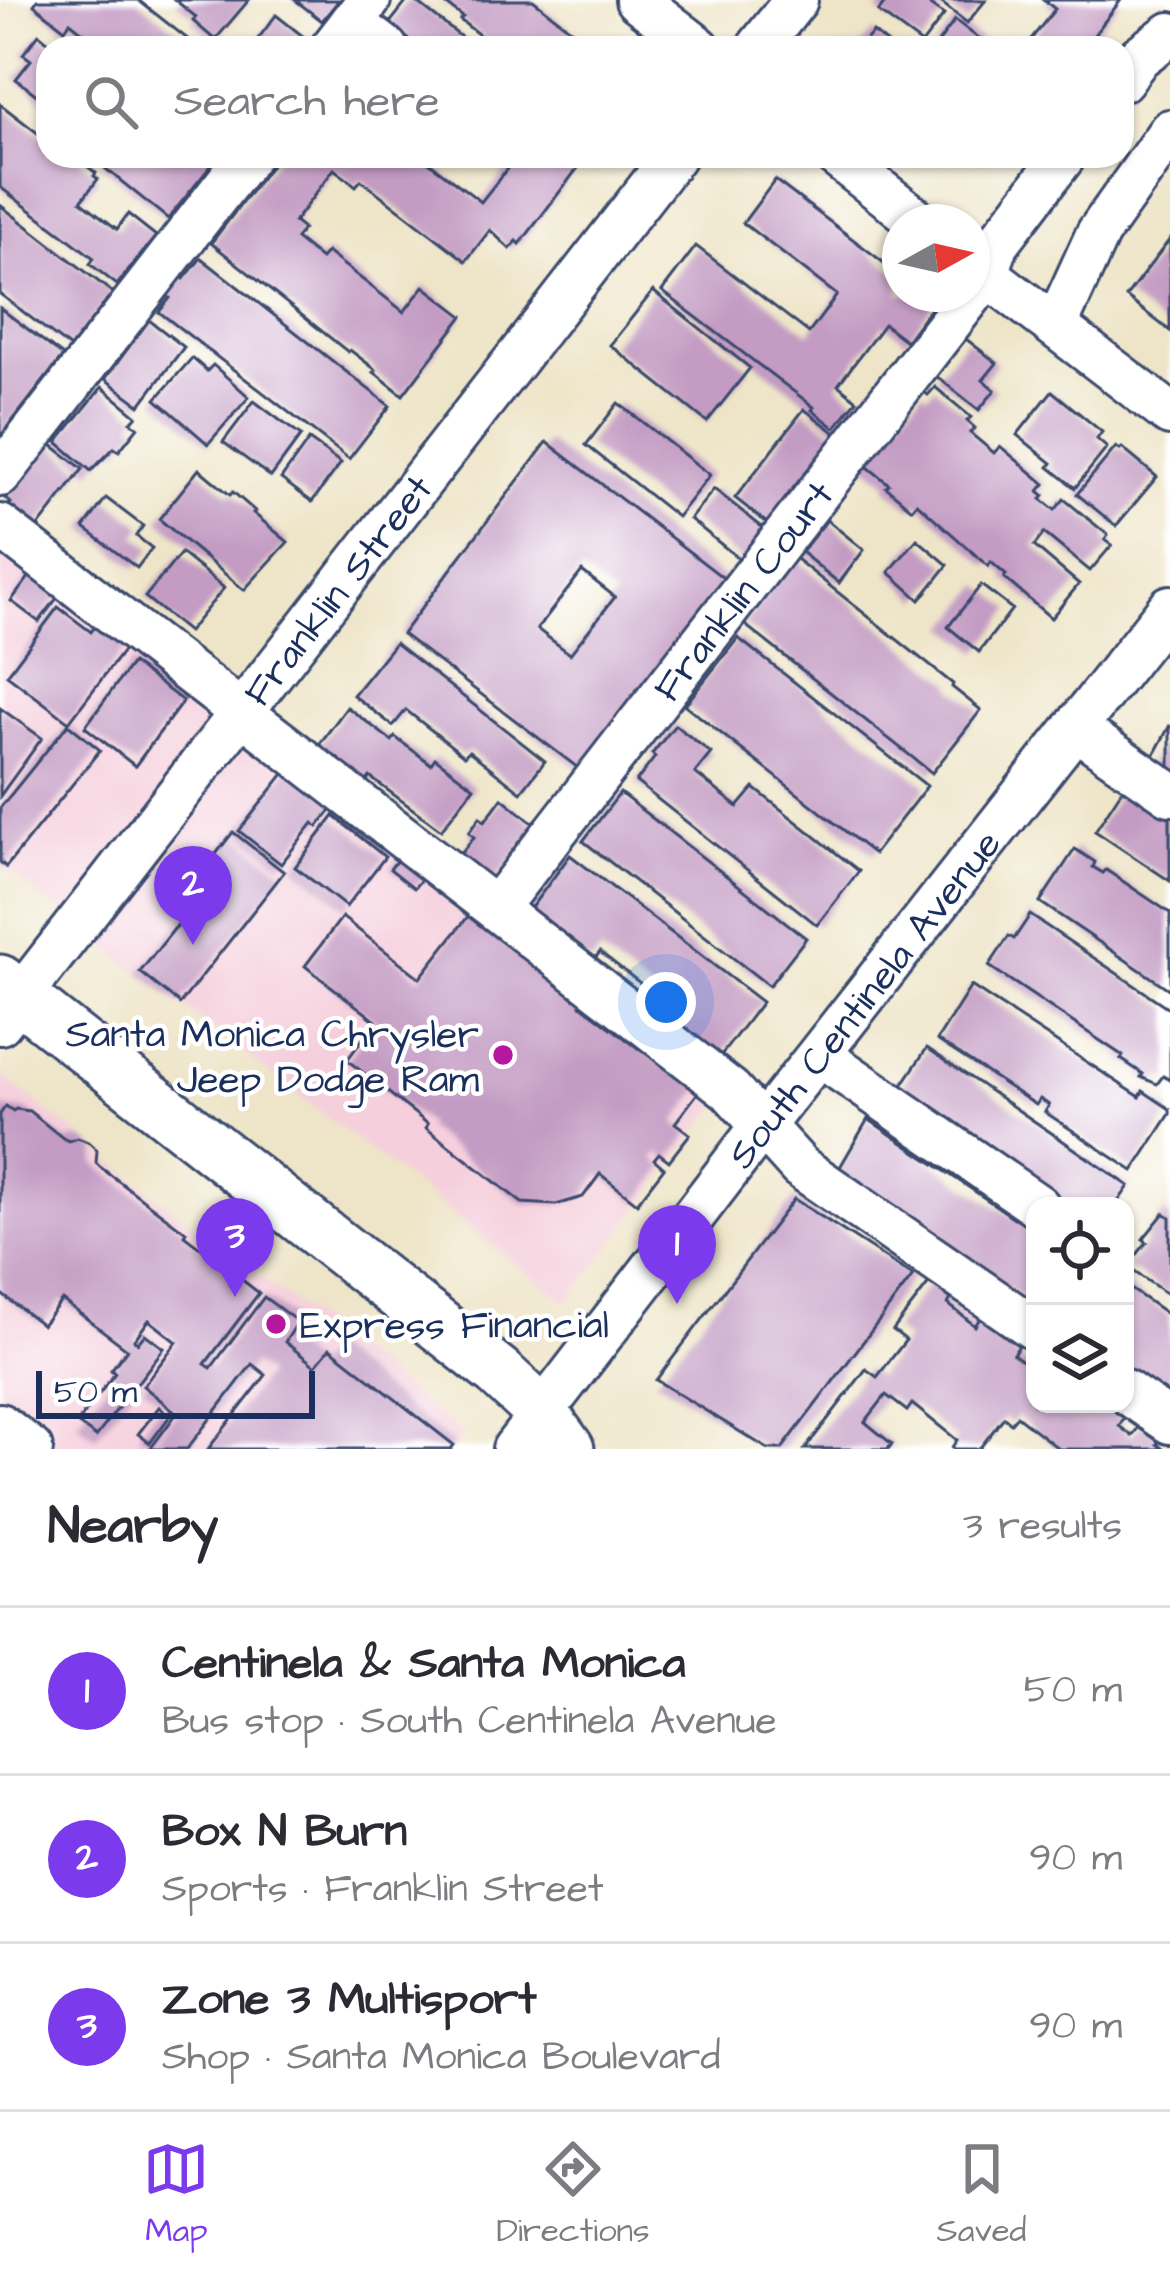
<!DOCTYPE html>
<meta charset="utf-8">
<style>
body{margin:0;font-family:"Architects Daughter",sans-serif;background:#f7f7f7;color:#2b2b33}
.controls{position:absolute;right:36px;bottom:36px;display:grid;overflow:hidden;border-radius:24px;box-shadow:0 3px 9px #0004}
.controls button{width:108px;height:108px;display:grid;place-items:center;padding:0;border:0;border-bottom:3px solid #e1e1e2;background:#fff;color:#2b2b33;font:60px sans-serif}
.compass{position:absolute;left:882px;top:204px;width:108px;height:108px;border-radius:50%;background:#fff;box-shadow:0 3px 9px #0004;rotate:82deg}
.scale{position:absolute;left:36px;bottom:30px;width:279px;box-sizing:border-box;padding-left:12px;border:6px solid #1b2f5e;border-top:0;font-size:33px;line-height:42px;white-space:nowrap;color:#1b2f5e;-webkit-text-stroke:9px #fff;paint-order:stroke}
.you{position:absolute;left:666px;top:1002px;width:42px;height:42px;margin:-30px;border:9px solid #fff;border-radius:50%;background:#1a73e8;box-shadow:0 0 0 18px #1a73e833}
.badge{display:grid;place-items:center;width:78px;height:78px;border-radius:50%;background:#7c3aed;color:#fff;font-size:39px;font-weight:700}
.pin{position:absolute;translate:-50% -99px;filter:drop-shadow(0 3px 6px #0008)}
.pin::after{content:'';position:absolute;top:63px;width:42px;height:36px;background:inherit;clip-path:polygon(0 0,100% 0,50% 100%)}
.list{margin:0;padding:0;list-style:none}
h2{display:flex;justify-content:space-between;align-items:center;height:156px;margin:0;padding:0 48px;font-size:51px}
h2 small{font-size:39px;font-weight:400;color:#7c7c81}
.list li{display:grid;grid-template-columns:78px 1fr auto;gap:36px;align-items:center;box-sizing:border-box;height:168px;padding:0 48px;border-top:3px solid #e1e1e2}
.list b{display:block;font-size:45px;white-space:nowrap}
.list p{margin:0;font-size:39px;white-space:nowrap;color:#7c7c81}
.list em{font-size:39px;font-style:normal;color:#7c7c81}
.icon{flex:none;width:66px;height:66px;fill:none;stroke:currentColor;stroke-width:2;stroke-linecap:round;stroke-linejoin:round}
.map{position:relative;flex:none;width:1170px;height:1449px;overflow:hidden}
.search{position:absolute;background:#fff;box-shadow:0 3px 9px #0004;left:36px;right:36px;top:36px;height:132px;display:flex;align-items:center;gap:30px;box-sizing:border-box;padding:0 42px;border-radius:36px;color:#7c7c81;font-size:45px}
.sheet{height:660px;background:#fff}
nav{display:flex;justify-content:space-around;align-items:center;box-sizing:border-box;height:168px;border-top:3px solid #e1e1e2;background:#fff;font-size:33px;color:#7c7c81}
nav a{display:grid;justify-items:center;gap:6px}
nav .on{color:#7c3aed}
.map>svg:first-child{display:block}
.built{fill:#f5cfdc}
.building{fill:#c39bc3;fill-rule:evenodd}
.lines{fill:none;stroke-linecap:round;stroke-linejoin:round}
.minor-casing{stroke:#3b4a6e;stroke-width:48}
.major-casing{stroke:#3b4a6e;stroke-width:57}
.minor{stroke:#fff;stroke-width:42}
.major{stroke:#fff;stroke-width:51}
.poi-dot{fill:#b5179e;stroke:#fff;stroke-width:4.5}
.labels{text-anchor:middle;stroke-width:9;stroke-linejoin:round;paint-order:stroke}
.street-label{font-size:39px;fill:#1b2f5e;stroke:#fff}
.poi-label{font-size:39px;fill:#1b2f5e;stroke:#fff;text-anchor:end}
</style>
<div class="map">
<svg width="1170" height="1449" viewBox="0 0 1170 1449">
<rect width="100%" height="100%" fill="#fff"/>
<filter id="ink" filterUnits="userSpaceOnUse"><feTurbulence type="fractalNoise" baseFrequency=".00833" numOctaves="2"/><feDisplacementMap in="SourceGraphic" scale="24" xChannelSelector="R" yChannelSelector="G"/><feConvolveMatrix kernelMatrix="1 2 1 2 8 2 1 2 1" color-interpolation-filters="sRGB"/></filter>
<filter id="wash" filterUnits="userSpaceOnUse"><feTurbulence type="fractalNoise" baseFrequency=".004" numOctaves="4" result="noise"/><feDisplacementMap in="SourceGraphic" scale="48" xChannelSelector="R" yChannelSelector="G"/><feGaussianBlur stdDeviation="2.7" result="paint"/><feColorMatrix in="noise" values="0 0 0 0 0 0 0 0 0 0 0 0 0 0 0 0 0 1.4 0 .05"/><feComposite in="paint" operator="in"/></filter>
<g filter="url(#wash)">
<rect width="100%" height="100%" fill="#eee5c8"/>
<g class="built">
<polygon points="0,542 722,1100 567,1303 0,865"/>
<polygon points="0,1074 463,1435 453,1449 58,1449 0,1403"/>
</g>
<g id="blocks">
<g class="building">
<polygon points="37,0 138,0 199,48 103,48 70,22 65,29 34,5"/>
<polygon points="175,0 249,0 215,40 193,21 196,17"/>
<polygon points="295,0 339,0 322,21"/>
<polygon points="408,0 414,0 475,48 420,48 389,24"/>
<polygon points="440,0 533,0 595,48 502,48 498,45 496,48 460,20 463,17"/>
<polygon points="887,0 923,0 944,15 922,44 878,12"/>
<polygon points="938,0 986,0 967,23"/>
<polygon points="1044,0 1121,0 1084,48 1024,48 1055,9"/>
<polygon points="276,15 309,41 305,48 251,48"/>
<polygon points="955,20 991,48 934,48"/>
<polygon points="873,32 893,48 859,48"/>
<polygon points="39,34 56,48 48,48 48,104 16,79 31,60 23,54"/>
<polygon points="0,104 48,141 48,156 74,156 96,173 94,176 98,179 81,201 117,229 128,214 156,236 117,285 90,264 94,258 0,187"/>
<polygon points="108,156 207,156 214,162 168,219 101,165"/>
<polygon points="278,156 421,156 481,202 517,156 587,156 520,244 517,241 510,249 490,230 466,261 361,180 356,186 334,169 294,222 303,229 296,239 321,259 327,252 404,312 424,286 463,316 403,395 374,372 376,370 350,350 348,352 211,243"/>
<polygon points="775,180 900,275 900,294 925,294 935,302 906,341 884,324 838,385 857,400 835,428 812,410 814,407 662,291 696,246 809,333 837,295 743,223"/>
<polygon points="0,205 113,293 70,348 0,294"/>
<polygon points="1170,239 1170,331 1126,297"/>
<polygon points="201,258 390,406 349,459 159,312 170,298 164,294 179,275 184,279"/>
<polygon points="653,291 750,368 707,422 610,345"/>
<polygon points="0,308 63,356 0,437"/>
<polygon points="149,320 184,347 140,405 105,379"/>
<polygon points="966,339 997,363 983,380 995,390 979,410 936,376"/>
<polygon points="192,358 207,371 213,365 249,397 208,444 156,399"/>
<polygon points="102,387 137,416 131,422 138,427 119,451 114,448 91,471 57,442"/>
<polygon points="935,387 971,417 967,421 975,428 970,433 994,453 1000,446 1045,484 1039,491 1044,495 1041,499 1055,510 1064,499 1108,535 1105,540 1112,545 1090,571 1044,533 1034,546 1079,584 1051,618 1004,578 1006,575 991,562 988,566 917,503 912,509 886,487 889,484 863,463 923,391 928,395"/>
<polygon points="1052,391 1102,432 1097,439 1107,448 1075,488 1049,467 1052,463 1017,435"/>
<polygon points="254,401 301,436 271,477 223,442"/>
<polygon points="618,403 710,475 677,517 586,445"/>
<polygon points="804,409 841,437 772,527 735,498"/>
<polygon points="309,440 341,463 312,502 281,479"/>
<polygon points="48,442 83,469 38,527 9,505 11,503 5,498"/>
<path d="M547 442 726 580 582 771 402 634ZM582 571 615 597 570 654 537 629Z"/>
<polygon points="1116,447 1120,450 1122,448 1157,477 1116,526 1077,494"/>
<polygon points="199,469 230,495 233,492 255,511 253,513 288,542 244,590 159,519"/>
<polygon points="714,489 767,531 743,562 690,519"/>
<polygon points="106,498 143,526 136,536 152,548 137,568 84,528"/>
<polygon points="827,520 864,550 839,583 801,552"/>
<polygon points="917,539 948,565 920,600 889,572"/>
<polygon points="181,553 224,588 188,632 145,597"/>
<polygon points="791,555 953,684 952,687 981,710 932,773 744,624 770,590 766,587"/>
<polygon points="32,573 60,594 39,622 11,601"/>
<polygon points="981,585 1012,609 979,652 948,627"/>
<polygon points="58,607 91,632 99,621 129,643 69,722 7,675"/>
<polygon points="738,638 927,786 874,854 685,705"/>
<polygon points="395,643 545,761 521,792 469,751 464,756 406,710 393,726 353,695"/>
<polygon points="132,663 183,701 135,766 85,727"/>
<polygon points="347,707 392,741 395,737 431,764 435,758 474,787 441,830 370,777 366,782 318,746"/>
<polygon points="0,708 42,738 0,796"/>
<polygon points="68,724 100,750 6,867 0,862 0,808"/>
<polygon points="675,725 711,753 695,773 738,807 754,788 859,871 817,925 636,782 655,757 652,754"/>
<polygon points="1170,725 1170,787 1148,766"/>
<polygon points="290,766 337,803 318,827 313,823 281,864 239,831"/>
<polygon points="1131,776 1170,803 1170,881 1095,831"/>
<polygon points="620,793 806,938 769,986 583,841"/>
<polygon points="502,798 538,827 491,885 457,858 474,837 469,832 480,817 485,821"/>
<polygon points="334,816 385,857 346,907 295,867"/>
<polygon points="233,832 284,872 180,1004 140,972 213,880 202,872"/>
<polygon points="1075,849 1095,862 1093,867 1103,873 1106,870 1170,913 1170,990 1040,902"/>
<polygon points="401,855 425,875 414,888 390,869"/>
<polygon points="570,855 762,1002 719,1058 669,1020 675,1010 600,952 591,963 527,913"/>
<polygon points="469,915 583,1002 581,1005 639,1049 642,1045 700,1090 675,1123 690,1134 669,1161 659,1153 654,1159 664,1168 637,1203 600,1174 583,1197 556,1205 522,1203 426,1128 428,1124 347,1060 376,1021 305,966 342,917 420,978"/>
<polygon points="1030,915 1170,1009 1170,1080 1163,1076 1157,1084 1141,1077 1143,1074 1121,1059 1123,1056 989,966 1009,936 1014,939"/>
<polygon points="971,986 1140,1097 1143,1091 1170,1109 1170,1114 1133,1171 1045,1112 1049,1105 1040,1099 1036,1105 937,1040"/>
<polygon points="927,1048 1129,1186 1115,1206 1046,1206 896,1094"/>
<polygon points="6,1106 13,1111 16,1109 29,1111 64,1139 69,1141 78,1138 88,1142 97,1150 96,1163 100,1167 186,1232 184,1235 259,1293 205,1364 211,1368 264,1297 298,1322 285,1342 315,1366 330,1348 454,1445 451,1449 208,1449 266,1375 252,1364 187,1449 150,1449 177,1413 143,1386 177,1342 149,1320 134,1340 138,1343 145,1334 164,1348 96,1437 77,1423 115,1373 111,1370 127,1349 62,1300 42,1325 0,1293 0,1114"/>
<polygon points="868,1119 1014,1218 1018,1212 1035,1223 1035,1306 836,1174"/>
<polygon points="794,1199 913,1276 782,1449 768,1449 656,1380"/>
<polygon points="1164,1213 1170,1217 1170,1296 1127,1267 1147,1242 1143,1239"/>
<polygon points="930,1282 951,1299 948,1304 975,1326 980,1318 1019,1346 1013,1354 1028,1365 1035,1355 1035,1404 1105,1404 1124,1418 1119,1426 1132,1436 1141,1424 1160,1439 1157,1444 1163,1449 1059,1449 1017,1416 1011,1423 1004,1417 979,1449 955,1449 952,1447 957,1440 912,1404 907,1411 886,1395 865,1422 892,1444 888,1449 805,1449 866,1369 877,1377 906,1340 893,1330"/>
<polygon points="1125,1285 1170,1316 1168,1324 1170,1325 1170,1398 1125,1368"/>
<polygon points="159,1407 170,1416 150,1443 138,1434"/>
</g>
</g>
</g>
<g filter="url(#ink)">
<use href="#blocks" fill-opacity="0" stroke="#3b4a6e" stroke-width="3"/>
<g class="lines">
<g class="minor-casing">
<g id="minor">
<polyline points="637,0 699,48"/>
<polyline points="352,22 386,48"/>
<polyline points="332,48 369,0"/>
<polyline points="758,48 796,0"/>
<polyline points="1122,80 1139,57 1170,34"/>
<polyline points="836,156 920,222"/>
<polyline points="972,263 1170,414"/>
<polyline points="1056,325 1098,233 1170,131"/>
<polyline points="0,475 248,156"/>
<polyline points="0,526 730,1090 800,1167 1035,1329"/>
<polyline points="1075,728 1170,794"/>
<path id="s1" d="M496 908 987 275 997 244 1064 156"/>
<path id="s2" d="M0 1023 674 156"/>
<polyline points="819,1055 1038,1206"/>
<polyline points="1125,1391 1170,1422"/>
<polyline points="0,1425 31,1449"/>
<path id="s3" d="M514 1449 764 1124 1170 607"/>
</g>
</g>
<g class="major-casing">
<polyline id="major" points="0,981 498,1372 542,1413 568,1449"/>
</g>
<use href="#minor" class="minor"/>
<use href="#major" class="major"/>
</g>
</g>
<g class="poi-dot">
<circle cx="503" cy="1055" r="12"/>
<circle cx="276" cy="1324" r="12"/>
</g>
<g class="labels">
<g class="street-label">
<text dy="14" stroke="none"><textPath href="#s2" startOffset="549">Franklin Street</textPath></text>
<text dy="14" stroke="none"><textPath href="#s1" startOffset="402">Franklin Court</textPath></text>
<text dy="14" stroke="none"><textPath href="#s3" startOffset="570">South Centinela Avenue</textPath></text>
</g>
<g class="poi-label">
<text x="479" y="1047">Santa Monica Chrysler<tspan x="479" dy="45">Jeep Dodge Ram</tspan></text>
<text x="300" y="1338" text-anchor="start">Express Financial</text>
</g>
</g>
</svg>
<div class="controls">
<button><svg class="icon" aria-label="locate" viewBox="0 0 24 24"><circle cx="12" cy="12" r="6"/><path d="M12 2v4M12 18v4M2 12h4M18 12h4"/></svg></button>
<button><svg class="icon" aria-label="layers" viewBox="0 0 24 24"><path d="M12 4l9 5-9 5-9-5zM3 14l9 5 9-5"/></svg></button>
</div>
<svg class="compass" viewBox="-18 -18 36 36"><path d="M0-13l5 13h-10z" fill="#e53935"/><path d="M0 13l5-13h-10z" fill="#7c7c81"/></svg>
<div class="scale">50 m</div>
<div class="you"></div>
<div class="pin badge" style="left:677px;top:1304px">1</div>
<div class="pin badge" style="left:193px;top:945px">2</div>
<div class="pin badge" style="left:235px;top:1297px">3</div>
<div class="search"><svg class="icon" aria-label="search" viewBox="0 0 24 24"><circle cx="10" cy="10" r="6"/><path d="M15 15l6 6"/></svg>Search here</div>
</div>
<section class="sheet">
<h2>Nearby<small>3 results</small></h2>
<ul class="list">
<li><span class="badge">1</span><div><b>Centinela &amp; Santa Monica</b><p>Bus stop · South Centinela Avenue</p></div><em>50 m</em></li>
<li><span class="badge">2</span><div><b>Box N Burn</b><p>Sports · Franklin Street</p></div><em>90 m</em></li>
<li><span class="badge">3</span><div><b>Zone 3 Multisport</b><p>Shop · Santa Monica Boulevard</p></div><em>90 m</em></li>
</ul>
</section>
<nav>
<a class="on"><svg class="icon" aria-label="map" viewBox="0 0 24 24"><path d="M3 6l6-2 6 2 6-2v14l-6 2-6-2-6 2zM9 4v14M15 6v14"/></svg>Map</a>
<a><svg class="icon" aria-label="directions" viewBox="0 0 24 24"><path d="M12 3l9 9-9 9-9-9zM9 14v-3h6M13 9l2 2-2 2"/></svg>Directions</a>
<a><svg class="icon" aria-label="saved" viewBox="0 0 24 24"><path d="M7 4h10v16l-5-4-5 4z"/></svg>Saved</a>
</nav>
